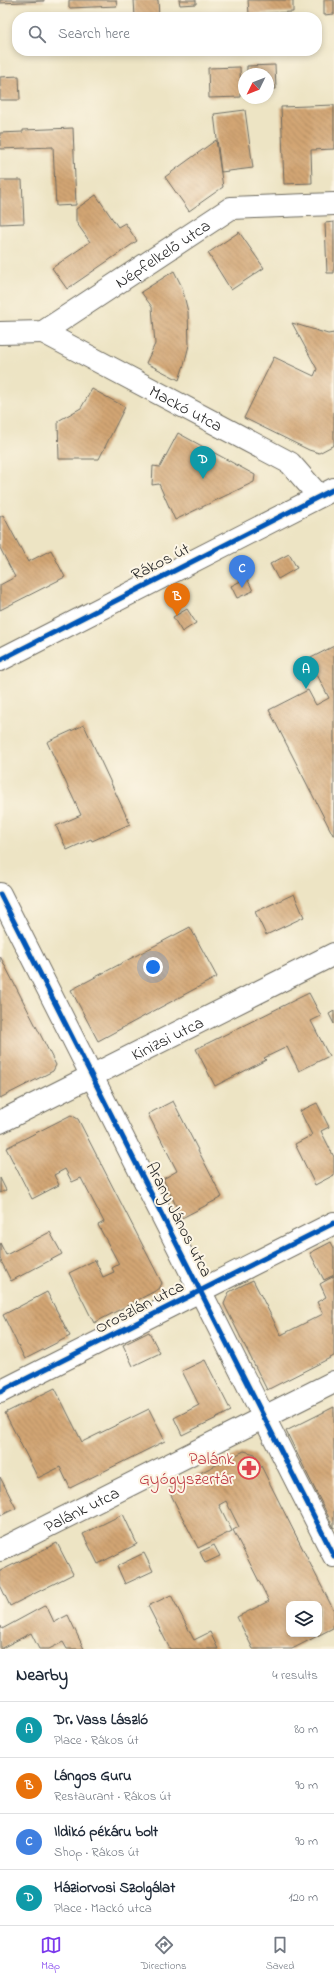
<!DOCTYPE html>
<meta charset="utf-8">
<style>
body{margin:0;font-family:"Indie Flower",sans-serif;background:#f2f2f3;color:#1f2937}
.controls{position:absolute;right:12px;bottom:12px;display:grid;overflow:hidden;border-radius:8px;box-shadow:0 2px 6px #0003}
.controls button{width:36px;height:36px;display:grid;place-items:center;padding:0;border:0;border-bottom:1px solid #e0e1e3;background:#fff;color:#1f2937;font:20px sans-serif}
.compass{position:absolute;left:238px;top:68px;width:36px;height:36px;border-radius:50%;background:#fff;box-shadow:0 2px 6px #0003;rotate:227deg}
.you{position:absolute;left:153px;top:967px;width:14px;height:14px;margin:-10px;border:3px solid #fff;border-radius:50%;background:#1a73e8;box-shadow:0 0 0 6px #1a73e833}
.badge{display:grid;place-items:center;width:26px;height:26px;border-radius:50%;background:#7c3aed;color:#fff;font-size:13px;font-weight:700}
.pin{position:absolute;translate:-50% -33px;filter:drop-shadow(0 1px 2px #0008)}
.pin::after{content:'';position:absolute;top:21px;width:14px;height:12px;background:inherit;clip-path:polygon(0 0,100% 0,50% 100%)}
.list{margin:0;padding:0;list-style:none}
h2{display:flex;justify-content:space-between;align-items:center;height:52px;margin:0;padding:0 16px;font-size:17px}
h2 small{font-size:13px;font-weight:400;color:#747a83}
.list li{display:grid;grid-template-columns:26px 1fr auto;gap:12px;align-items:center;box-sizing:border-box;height:56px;padding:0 16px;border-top:1px solid #e0e1e3}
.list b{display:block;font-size:15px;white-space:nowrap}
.list p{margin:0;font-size:13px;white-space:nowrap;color:#747a83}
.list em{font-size:13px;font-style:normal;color:#747a83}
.icon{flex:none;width:22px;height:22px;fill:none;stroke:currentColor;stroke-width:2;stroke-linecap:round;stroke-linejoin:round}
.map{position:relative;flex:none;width:334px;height:1649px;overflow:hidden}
.search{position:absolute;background:#fff;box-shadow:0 2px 6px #0003;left:12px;right:12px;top:12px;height:44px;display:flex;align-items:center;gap:10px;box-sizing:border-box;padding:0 14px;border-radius:16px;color:#747a83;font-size:15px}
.sheet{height:276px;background:#fff}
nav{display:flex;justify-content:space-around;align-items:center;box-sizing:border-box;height:56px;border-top:1px solid #e0e1e3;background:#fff;font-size:11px;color:#747a83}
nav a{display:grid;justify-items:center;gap:2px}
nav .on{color:#7c3aed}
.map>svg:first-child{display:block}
.building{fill:url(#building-back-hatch);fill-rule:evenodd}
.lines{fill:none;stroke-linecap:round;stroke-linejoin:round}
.minor-casing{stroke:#6f6c61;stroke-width:24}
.tertiary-casing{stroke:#6f6c61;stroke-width:24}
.minor{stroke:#fff;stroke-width:22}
.tertiary{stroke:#fff;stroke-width:22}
.cycleway-casing{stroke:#fcf5e5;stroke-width:8}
.cycleway{stroke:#0057b8;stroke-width:5}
.labels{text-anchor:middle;stroke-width:4;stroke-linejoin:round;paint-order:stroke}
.street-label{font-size:17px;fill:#2b2b2b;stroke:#fcf5e5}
.health-label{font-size:17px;fill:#be3a42;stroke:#fcf5e5;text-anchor:end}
</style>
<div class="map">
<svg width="334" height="1649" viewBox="0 0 334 1649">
<defs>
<pattern id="building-back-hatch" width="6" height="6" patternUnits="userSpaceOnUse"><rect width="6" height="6" fill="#d2a573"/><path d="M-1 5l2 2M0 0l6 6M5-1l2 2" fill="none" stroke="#ab875f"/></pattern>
</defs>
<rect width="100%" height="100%" fill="#fcf5e5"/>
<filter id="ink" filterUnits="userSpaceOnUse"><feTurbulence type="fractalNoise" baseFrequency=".025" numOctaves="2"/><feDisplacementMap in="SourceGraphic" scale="8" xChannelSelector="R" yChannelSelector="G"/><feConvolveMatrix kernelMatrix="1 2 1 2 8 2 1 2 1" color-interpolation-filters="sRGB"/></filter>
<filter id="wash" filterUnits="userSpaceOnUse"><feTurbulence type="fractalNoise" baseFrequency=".012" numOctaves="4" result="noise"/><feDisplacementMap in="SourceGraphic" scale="16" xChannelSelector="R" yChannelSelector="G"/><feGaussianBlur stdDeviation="0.9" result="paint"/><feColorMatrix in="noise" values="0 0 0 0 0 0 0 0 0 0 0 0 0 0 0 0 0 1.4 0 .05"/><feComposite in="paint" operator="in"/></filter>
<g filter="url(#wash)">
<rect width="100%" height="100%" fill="#ede4c4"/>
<g id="blocks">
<g class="building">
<polygon points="0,0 44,0 44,1 0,3"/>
<polygon points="69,0 116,0 117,6 69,8"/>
<polygon points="134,0 158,0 159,17 135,17"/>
<polygon points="179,0 196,0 196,4 180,5"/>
<polygon points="248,0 293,0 293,12 249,14"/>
<polygon points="324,0 334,0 334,14 324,15"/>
<polygon points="275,65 276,89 268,89 268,74 247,74 247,66"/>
<polygon points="240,67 241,97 209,98 208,68"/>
<polygon points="19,76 20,100 0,100 0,77"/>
<polygon points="334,105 334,149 311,150 312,183 284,184 281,107"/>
<polygon points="245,110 253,168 221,172 214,114"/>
<polygon points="73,128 76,205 56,206 53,147 0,149 0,133 23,132 23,130"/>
<polygon points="216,140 223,187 189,211 165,177"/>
<polygon points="0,180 22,180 24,223 0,224"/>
<polygon points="96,195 118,227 125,223 137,241 67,289 52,268 90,242 76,222 76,209"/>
<polygon points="334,222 334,273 327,273 325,223"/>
<polygon points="239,232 264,268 231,290 208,253"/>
<polygon points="174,271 182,287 188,312 189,345 184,365 179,380 146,363 155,344 152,307 141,292"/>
<polygon points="292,323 328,334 334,333 334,445 319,453 309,450 244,418 274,357 314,376 317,369"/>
<polygon points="92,389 125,407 99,459 59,459 58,421 81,408"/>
<polygon points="178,433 255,475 254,482 175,520 159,484 152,485 153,466 160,467"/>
<polygon points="3,515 28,562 51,550 65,577 0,610 0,585 15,577 0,548 0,517"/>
<polygon points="289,554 297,568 278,579 270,564"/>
<polygon points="247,578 253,591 237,598 231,586"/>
<polygon points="187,609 196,623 182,632 173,617"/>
<polygon points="334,646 334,835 333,835 269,710 308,690 316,705 329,698 309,659"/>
<polygon points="84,725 130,824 92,841 91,839 67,850 56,826 81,815 47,742"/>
<polygon points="294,894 304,917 266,935 255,912"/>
<polygon points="190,927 217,977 98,1041 71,990"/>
<polygon points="0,956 56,1065 53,1071 0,1098"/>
<polygon points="309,993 321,1016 311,1021 329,1056 299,1071 287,1047 264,1058 266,1060 215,1086 196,1049"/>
<polygon points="334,1011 334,1024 329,1014"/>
<polygon points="173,1101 222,1197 182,1218 163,1179 177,1171 148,1114"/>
<polygon points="317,1103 329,1127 321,1131 334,1157 334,1175 315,1185 295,1144 312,1135 300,1111"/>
<polygon points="71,1115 78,1119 162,1283 159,1289 94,1323 69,1273 95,1260 103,1277 114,1272 112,1268 119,1264 98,1225 104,1222 81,1178 72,1182 65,1169 54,1175 59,1185 32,1199 6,1148"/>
<polygon points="0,1178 6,1190 0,1193"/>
<polygon points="50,1232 62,1254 11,1281 0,1259 0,1243 6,1255"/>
<polygon points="331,1242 334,1248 334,1275 324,1280 310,1253"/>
<polygon points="334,1276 334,1356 267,1390 224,1304 229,1292 253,1280 281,1335 323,1314 317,1302 326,1297 320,1284"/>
<polygon points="47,1292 70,1336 25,1359 3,1315"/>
<polygon points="149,1332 160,1353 133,1366 123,1345"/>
<polygon points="205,1360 231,1411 182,1435 174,1418 199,1405 182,1371"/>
<polygon points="55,1388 82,1442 149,1409 165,1441 70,1488 60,1467 38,1478 5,1413"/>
<polygon points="334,1407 334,1528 286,1431"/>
<path d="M244 1451 255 1454 334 1611 333 1628 292 1649H253L237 1617 269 1601 233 1530 239 1527 226 1501 219 1505 232 1531 198 1548 168 1489ZM289 1604H319V1634H289Z"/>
<polygon points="0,1477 16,1508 0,1516"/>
<polygon points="123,1514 137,1544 98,1564 83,1534"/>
<polygon points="57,1543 73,1574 10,1606 0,1585 0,1571"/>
<polygon points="214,1545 220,1556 205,1563 200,1552"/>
<polygon points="144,1553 153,1571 125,1584 117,1566"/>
<polygon points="171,1595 194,1640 210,1632 218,1649 170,1649 148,1606"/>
<polygon points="46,1605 54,1622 68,1615 84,1649 67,1649 63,1642 49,1649 39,1649 31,1633 0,1649 0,1627 1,1626 2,1629"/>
</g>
</g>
</g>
<g filter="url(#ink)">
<use href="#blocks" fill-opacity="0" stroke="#6f6c61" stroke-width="1"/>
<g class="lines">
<g class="minor-casing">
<g id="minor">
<path id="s1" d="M43 332 290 463 319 496"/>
<path id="s2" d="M0 333 43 332 231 208 334 204"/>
<polyline points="0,894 334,1556"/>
<path id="s3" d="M0 1122 334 954"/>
<polyline points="0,1392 334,1223"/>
<path id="s4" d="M0 1550 334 1382"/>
</g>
</g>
<g class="tertiary-casing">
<polyline id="tertiary" points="0,660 334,489"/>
</g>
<use href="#minor" class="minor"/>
<use href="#tertiary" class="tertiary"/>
<g class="cycleway-casing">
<g id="cycleway">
<polyline points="0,660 334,489"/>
<polyline points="0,894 334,1556"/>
<polyline points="0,1392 334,1223"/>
</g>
</g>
<use href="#cycleway" class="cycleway"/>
</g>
</g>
<defs>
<g id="pharmacy-ring" transform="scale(1.15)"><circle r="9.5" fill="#fcf5e5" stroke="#e0444e" stroke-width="1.5"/><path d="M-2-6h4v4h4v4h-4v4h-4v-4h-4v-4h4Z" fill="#e0444e"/></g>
</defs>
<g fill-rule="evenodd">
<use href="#pharmacy-ring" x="249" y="1468"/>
</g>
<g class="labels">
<g class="street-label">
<text dy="6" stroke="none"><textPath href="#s2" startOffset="186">Népfelkelő utca</textPath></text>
<text dy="6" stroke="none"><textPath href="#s1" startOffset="162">Mackó utca</textPath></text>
<text transform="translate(160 561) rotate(-27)" y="6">Rákos út</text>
<text dy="6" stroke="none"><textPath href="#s3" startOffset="187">Kinizsi utca</textPath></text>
<text transform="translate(180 1219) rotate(63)" y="6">Arany János utca</text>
<text transform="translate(139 1306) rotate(-27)" y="6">Oroszlán utca</text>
<text dy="6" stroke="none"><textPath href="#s4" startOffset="91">Palánk utca</textPath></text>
</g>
<g class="health-label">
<text x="234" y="1464">Palánk<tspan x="234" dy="20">Gyógyszertár</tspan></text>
</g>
</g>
</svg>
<div class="controls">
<button><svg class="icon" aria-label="layers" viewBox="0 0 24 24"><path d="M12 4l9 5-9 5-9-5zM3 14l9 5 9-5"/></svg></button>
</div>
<svg class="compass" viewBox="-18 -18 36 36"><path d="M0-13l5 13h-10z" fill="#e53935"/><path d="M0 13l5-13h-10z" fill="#747a83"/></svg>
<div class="you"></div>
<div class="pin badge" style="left:306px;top:689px;background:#0f9aa8">A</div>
<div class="pin badge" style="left:177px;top:616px;background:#e8710a">B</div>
<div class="pin badge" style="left:242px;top:588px;background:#3f7fe0">C</div>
<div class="pin badge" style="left:203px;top:479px;background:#0f9aa8">D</div>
<div class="search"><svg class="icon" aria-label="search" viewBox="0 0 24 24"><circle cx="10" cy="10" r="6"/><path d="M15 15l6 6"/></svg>Search here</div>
</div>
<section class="sheet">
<h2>Nearby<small>4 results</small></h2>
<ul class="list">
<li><span class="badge" style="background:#0f9aa8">A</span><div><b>Dr. Vass László</b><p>Place · Rákos út</p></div><em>80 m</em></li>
<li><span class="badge" style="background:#e8710a">B</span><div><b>Lángos Guru</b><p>Restaurant · Rákos út</p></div><em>90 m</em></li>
<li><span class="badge" style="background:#3f7fe0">C</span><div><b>Ildikó pékáru bolt</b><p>Shop · Rákos út</p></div><em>90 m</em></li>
<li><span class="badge" style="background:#0f9aa8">D</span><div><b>Háziorvosi Szolgálat</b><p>Place · Mackó utca</p></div><em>120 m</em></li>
</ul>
</section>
<nav>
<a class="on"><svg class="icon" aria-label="map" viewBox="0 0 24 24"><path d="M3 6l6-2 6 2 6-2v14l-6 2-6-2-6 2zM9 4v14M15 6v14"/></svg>Map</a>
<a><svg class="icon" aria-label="directions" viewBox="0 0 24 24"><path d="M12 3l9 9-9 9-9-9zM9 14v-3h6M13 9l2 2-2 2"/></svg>Directions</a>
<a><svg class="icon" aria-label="saved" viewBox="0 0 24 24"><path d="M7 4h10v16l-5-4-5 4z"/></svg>Saved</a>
</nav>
